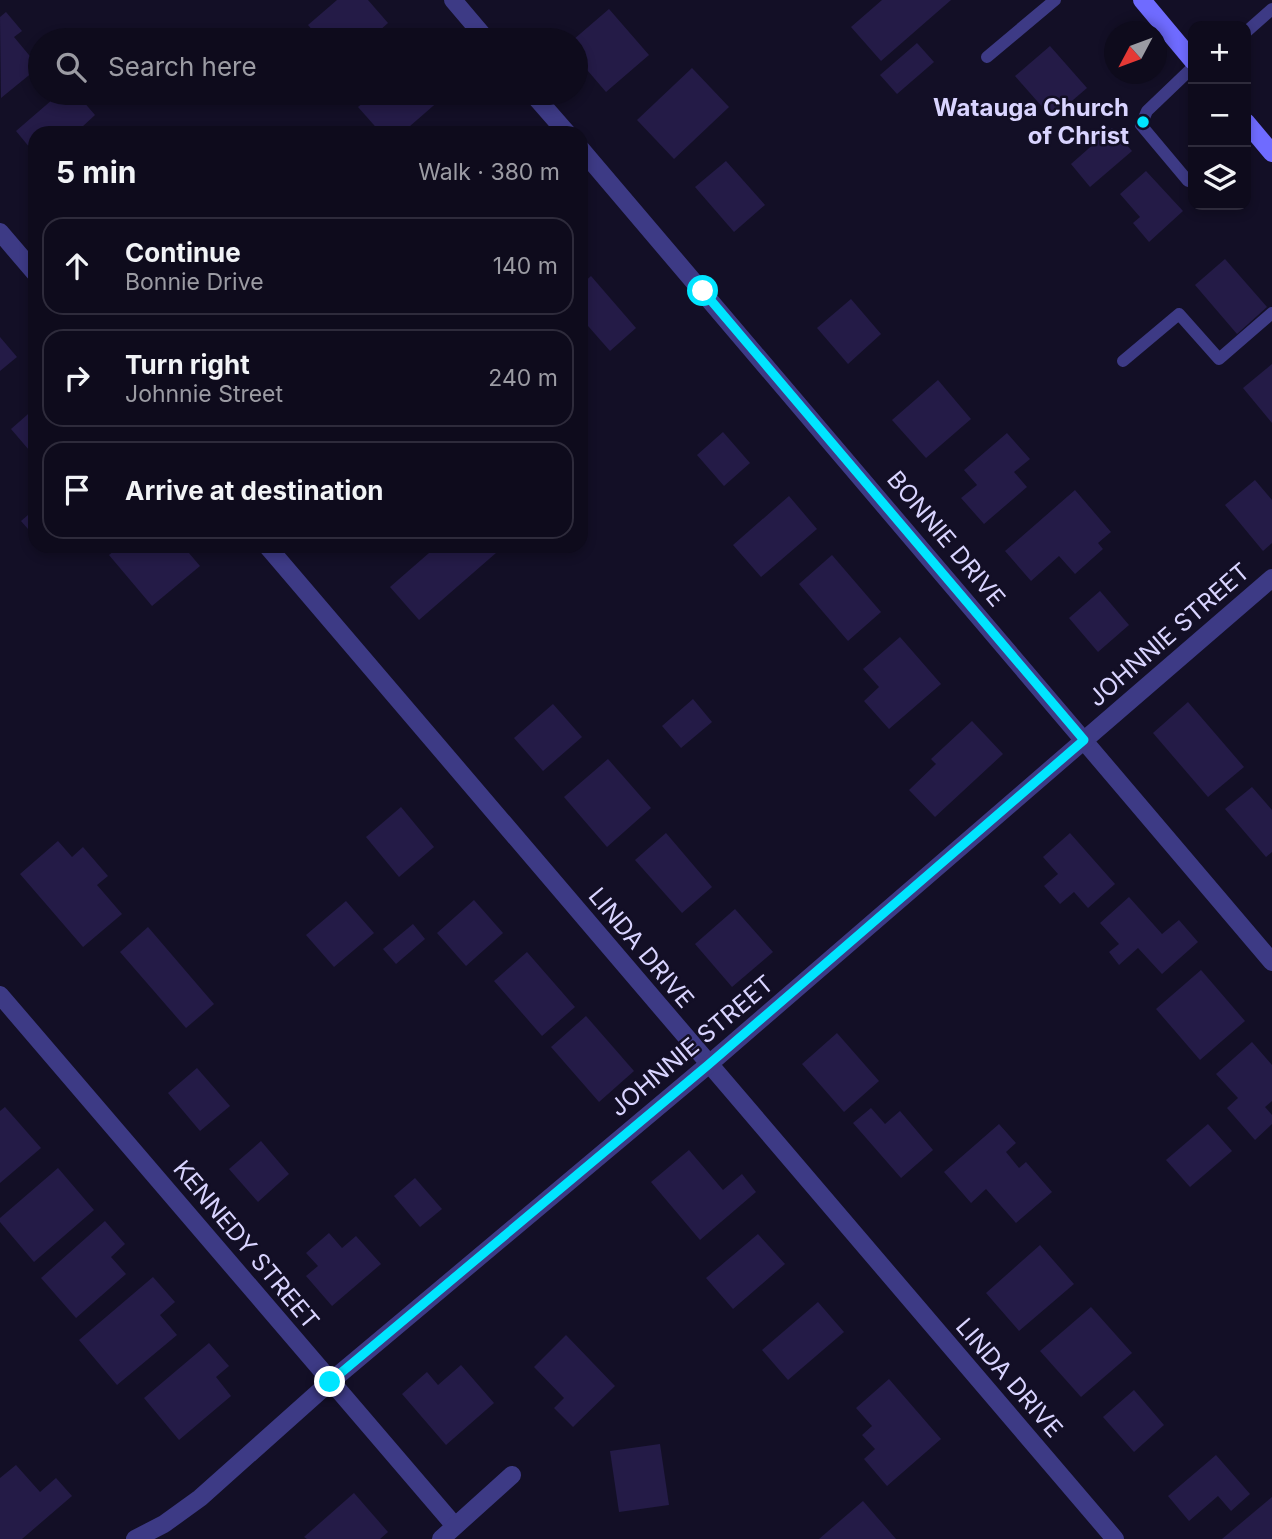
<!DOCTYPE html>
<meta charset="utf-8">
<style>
body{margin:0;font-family:Inter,sans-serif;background:#1c1929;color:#f1f3f6}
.controls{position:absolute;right:21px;top:21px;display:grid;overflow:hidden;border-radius:14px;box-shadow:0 4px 10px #0003}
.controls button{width:63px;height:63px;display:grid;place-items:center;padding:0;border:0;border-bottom:2px solid #2e2b3b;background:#0e0b1c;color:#f1f3f6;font:35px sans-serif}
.compass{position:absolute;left:1104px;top:21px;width:63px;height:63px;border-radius:50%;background:#0e0b1c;box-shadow:0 4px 10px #0003;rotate:229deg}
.stop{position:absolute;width:21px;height:21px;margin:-16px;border:5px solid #00e5ff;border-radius:50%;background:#fff}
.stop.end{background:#00e5ff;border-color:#fff;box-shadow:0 2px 7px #0008}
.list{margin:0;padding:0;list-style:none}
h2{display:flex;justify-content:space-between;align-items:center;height:91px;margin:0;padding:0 28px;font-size:30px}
h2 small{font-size:23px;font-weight:400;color:#9b9ba3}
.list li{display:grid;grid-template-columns:46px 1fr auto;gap:21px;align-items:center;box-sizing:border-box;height:98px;margin:0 14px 14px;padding:0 14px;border:2px solid #2e2b3b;border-radius:21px}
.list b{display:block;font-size:26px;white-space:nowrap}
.list p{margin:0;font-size:23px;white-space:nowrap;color:#9b9ba3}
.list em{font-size:23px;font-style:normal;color:#9b9ba3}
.icon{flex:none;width:38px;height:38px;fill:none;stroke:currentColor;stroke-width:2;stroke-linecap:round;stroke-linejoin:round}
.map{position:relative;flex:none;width:1272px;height:1539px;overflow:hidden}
.search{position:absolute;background:#0e0b1c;box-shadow:0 4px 10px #0003;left:28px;top:28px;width:560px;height:77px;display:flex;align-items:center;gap:18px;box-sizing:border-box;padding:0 24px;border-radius:38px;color:#9b9ba3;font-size:26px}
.panel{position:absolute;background:#0e0b1c;box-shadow:0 4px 10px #0003;left:28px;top:126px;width:560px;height:427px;border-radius:21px}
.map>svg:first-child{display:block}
.building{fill:#241b47}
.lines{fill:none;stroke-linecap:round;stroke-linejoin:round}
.path{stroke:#2fb8b0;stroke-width:4.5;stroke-dasharray:3.5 5;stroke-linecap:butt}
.service{stroke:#3d3a85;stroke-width:12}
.minor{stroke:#3d3a85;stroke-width:18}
.secondary{stroke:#6f6bff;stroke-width:18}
.route{stroke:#00e5ff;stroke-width:9}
.poi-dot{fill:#00e5ff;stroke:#130f26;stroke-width:2.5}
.labels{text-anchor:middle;stroke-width:5;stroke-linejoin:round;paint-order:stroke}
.poi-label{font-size:24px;font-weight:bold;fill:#d9d4ff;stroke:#130f26;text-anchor:end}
.street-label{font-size:24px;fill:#d9d4ff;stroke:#130f26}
</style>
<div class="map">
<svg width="1272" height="1539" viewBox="0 0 1272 1539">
<rect width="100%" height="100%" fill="#130f26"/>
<g class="building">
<polygon points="337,0 368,0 388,23 369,40 321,40 308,25"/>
<polygon points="882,0 951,0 881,61 851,27"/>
<polygon points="609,9 649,55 606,92 576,57 576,40 573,40"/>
<polygon points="6,12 22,31 14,37 39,67 1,98 0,17"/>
<polygon points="917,43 934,62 897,94 880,75"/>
<polygon points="1050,46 1087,88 1052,118 1015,76"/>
<polygon points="692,68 729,107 674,159 637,120"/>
<polygon points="60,93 76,93 95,115 82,127 87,133 35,133 35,154 16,131"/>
<polygon points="375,93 448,93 402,133 381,133 358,107"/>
<polygon points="1112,128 1132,151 1090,187 1071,164"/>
<polygon points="726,161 765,205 734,232 695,187"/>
<polygon points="1146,171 1183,211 1149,242 1133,223 1140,217 1120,194"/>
<polygon points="1225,259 1267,307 1237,334 1195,285"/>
<polygon points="591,276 636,328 610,351 581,318 581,285"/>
<polygon points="851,299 881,334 848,364 817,328"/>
<polygon points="0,337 17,357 0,371"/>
<polygon points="1272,364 1272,423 1243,388"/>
<polygon points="938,380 971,419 926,458 892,420"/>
<polygon points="35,408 35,457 11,429"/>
<polygon points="723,432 750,463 724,486 697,455"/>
<polygon points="1007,433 1030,459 1014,472 1027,487 984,524 961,498 977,485 964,470"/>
<polygon points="1255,480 1272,500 1272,543 1263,551 1225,505"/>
<polygon points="1075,490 1111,532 1098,543 1103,549 1075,574 1059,556 1031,581 1005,551"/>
<polygon points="789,496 817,529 761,577 733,545"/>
<polygon points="35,509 35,537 21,521"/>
<polygon points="43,546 57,546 49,553"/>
<polygon points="120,546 183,546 200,566 152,606 109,555"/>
<polygon points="437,546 504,546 419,620 390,587"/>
<polygon points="832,555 881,612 848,641 799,584"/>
<polygon points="1100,591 1129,625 1098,652 1069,618"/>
<polygon points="900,637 941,684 889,729 864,701 879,687 863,669"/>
<polygon points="693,699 712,722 681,748 662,726"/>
<polygon points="1188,702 1244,767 1208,797 1153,733"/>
<polygon points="553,704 582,737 543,771 514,738"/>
<polygon points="972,721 1003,754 935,817 909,790 936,764 931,759"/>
<polygon points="608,759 651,808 607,847 564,797"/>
<polygon points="1252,787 1272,810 1272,852 1266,857 1225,809"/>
<polygon points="401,807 434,847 399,877 366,837"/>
<polygon points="666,833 712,887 682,913 635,860"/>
<polygon points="1070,833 1115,884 1088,908 1074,892 1060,904 1044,886 1058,874 1043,857"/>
<polygon points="58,841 72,857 83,847 108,876 97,885 122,914 83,947 20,874"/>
<polygon points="1129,897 1162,934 1179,920 1198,942 1162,974 1138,948 1119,965 1109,952 1119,944 1100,923"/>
<polygon points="474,900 503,933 466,966 437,933"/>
<polygon points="346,901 374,933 334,967 306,935"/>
<polygon points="735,909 773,952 732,987 695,944"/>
<polygon points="413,924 425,939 396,964 383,949"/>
<polygon points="148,927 214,1004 186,1028 120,952"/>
<polygon points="527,952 575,1007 542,1036 494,981"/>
<polygon points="1201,970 1245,1021 1200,1060 1156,1009"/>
<polygon points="586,1016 634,1071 599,1102 551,1047"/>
<polygon points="837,1033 879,1081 844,1112 802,1064"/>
<polygon points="1252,1042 1272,1065 1272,1101 1265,1107 1272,1115 1272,1124 1255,1140 1227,1108 1238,1098 1216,1074"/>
<polygon points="197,1068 230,1106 200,1131 168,1093"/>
<polygon points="5,1107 41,1148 0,1183 0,1111"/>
<polygon points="871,1108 885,1124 900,1111 933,1150 901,1178 853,1123"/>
<polygon points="999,1124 1016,1143 1006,1152 1019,1168 1026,1162 1052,1192 1016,1223 986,1189 971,1203 944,1172"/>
<polygon points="1208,1124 1232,1151 1190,1187 1166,1160"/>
<polygon points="261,1141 289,1174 258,1202 229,1169"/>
<polygon points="689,1150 723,1190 742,1174 756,1192 700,1240 651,1182"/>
<polygon points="58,1168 94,1210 34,1262 0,1222 0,1218"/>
<polygon points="415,1178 442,1209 420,1227 394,1196"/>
<polygon points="105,1221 125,1244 111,1257 126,1274 76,1318 41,1278"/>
<polygon points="329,1233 342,1248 356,1236 381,1264 332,1306 306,1276 318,1266 306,1253"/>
<polygon points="758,1234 785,1264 733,1309 706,1278"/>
<polygon points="1040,1245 1074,1284 1019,1331 986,1293"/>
<polygon points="153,1277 175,1302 160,1315 177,1335 117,1385 79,1340"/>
<polygon points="818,1302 844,1332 788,1380 762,1350"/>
<polygon points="1091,1307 1132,1353 1081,1397 1040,1351"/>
<polygon points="566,1335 615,1386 573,1427 554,1408 564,1398 534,1367"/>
<polygon points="209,1343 229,1366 216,1377 231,1396 179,1440 144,1398"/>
<polygon points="461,1365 494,1403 446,1445 402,1394 427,1372 438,1385"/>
<polygon points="889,1379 941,1439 887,1486 864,1459 875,1449 862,1435 872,1426 856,1408"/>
<polygon points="1134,1390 1164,1425 1134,1452 1103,1417"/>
<polygon points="660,1444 669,1505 619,1512 610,1451"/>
<polygon points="1216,1455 1250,1494 1231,1511 1218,1496 1189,1521 1168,1496"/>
<polygon points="16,1465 40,1492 56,1478 72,1496 22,1539 0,1539 0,1478"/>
<polygon points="354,1493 388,1532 380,1539 307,1539 304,1537"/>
<polygon points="1272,1497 1272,1539 1222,1539"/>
<polygon points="863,1501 896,1539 819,1539"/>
</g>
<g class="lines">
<polyline class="path" points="1246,194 1251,200"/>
<g class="service">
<polyline points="1246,32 1272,9"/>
<polyline points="987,57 1055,0"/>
<polyline points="1193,67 1147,111 1141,125 1188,181 1193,181"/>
<polyline points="1123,361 1179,314 1219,359 1272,313"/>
</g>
<g class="minor">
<polyline points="453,0 487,40"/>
<polyline points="532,93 567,133"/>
<polyline points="581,149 1272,962"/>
<polyline points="0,232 35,273"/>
<polyline points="267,546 1115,1539"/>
<polyline points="0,995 455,1526"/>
<polyline points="135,1539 164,1524 200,1498 330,1382 708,1065 1272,578"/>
<polyline points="441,1539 512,1475"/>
</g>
<g class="secondary">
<polyline points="1142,0 1193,61"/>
<polyline points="1246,122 1272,153"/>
</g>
</g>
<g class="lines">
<polyline class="route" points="330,1382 708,1065 1084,740 703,291"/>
</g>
<circle class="poi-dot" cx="1143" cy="122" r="7"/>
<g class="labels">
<g class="poi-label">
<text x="1129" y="116">Watauga Church<tspan x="1129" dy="28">of Christ</tspan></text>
</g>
<g class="street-label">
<text transform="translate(946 539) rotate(50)" y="8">BONNIE DRIVE</text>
<text transform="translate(1169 635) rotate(-41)" y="8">JOHNNIE STREET</text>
<text transform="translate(641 948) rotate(50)" y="8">LINDA DRIVE</text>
<text transform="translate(692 1046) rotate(-40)" y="8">JOHNNIE STREET</text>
<text transform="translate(246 1245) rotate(50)" y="8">KENNEDY STREET</text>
<text transform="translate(1009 1378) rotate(49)" y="8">LINDA DRIVE</text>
</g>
</g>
</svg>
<div class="controls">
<button>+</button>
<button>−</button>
<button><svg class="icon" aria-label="layers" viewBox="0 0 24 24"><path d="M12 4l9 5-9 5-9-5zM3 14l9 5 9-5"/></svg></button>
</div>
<svg class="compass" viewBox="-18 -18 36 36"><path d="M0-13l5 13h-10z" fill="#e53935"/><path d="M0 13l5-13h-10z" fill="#9b9ba3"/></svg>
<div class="stop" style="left:703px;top:291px"></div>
<div class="stop end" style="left:330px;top:1382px"></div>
<div class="search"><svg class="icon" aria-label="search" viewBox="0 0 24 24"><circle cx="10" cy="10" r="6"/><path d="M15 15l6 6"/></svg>Search here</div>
<section class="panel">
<h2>5 min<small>Walk · 380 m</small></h2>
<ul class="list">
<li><svg class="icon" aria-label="ahead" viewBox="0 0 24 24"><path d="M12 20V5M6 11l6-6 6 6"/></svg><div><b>Continue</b><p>Bonnie Drive</p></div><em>140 m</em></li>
<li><svg class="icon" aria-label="right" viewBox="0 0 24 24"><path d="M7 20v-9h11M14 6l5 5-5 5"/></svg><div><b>Turn right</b><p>Johnnie Street</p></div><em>240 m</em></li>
<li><svg class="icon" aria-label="arrive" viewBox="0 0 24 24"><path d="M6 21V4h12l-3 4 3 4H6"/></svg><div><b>Arrive at destination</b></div></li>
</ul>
</section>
</div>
